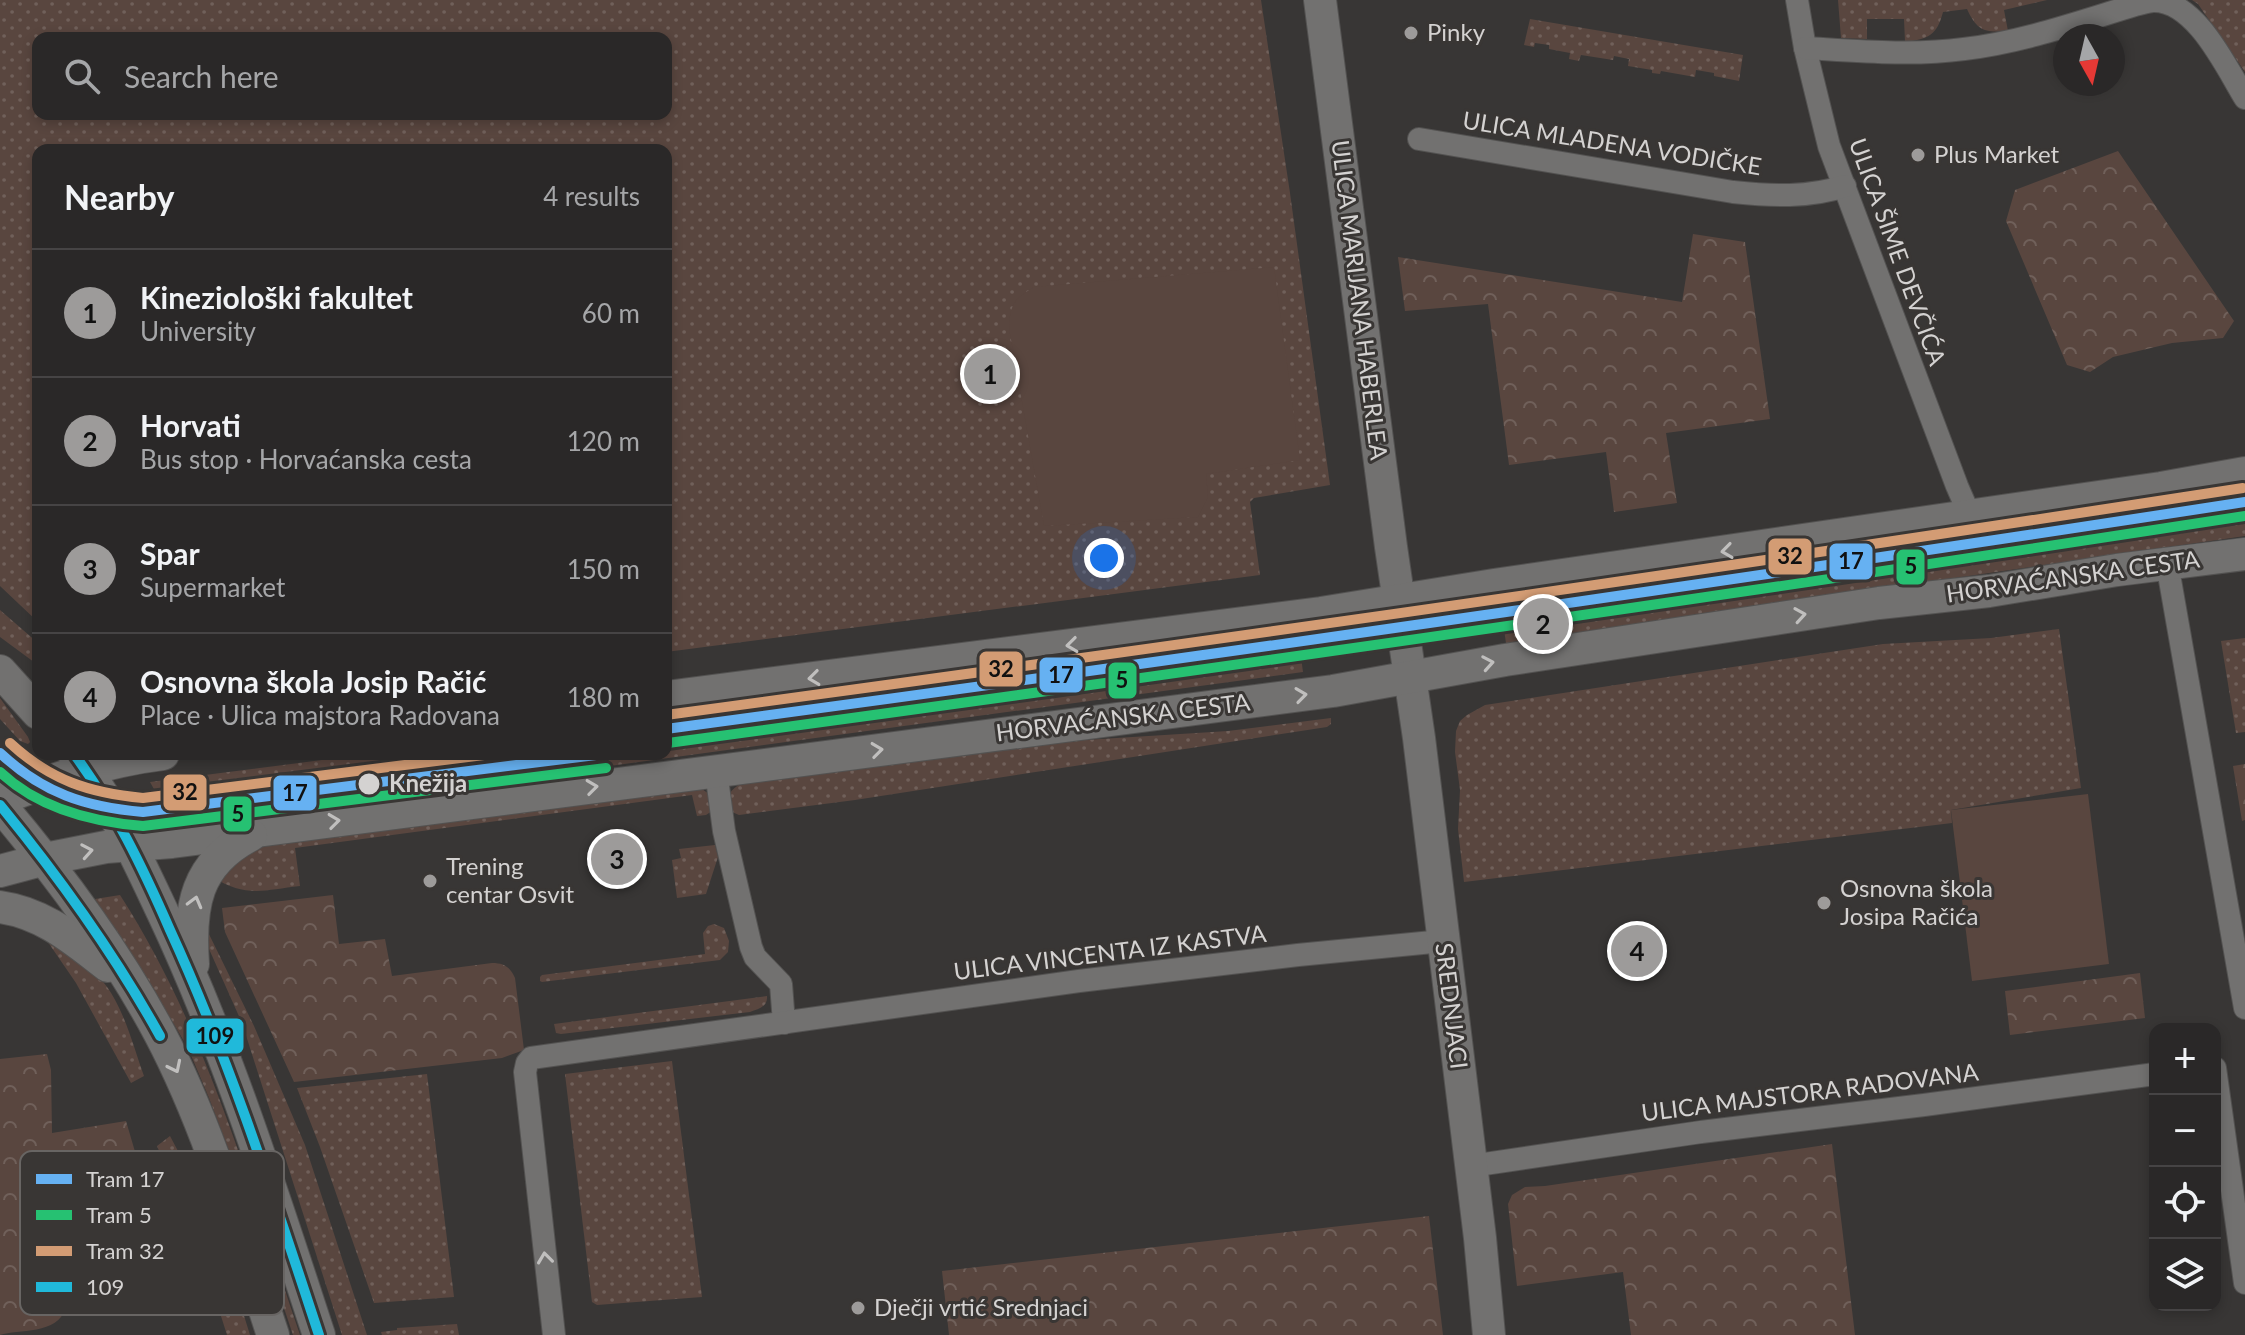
<!DOCTYPE html>
<meta charset="utf-8">
<style>
body{margin:0;font-family:Lato,sans-serif;background:#363434;color:#f1f3f6}
.controls{position:absolute;right:24px;bottom:24px;display:grid;overflow:hidden;border-radius:16px;box-shadow:0 4px 12px #0003}
.controls button{width:72px;height:72px;display:grid;place-items:center;padding:0;border:0;border-bottom:2px solid #464445;background:#2a2828;color:#f1f3f6;font:40px sans-serif}
.compass{position:absolute;left:2053px;top:24px;width:72px;height:72px;border-radius:50%;background:#2a2828;box-shadow:0 4px 12px #0003;rotate:172deg}
.you{position:absolute;left:1104px;top:558px;width:28px;height:28px;margin:-20px;border:6px solid #fff;border-radius:50%;background:#1a73e8;box-shadow:0 0 0 12px #1a73e833}
.badge{display:grid;place-items:center;width:52px;height:52px;border-radius:50%;background:#9d9b9a;color:#111;font-size:26px;font-weight:700}
.pin{position:absolute;translate:-50% -50%;border:4px solid #fff;box-shadow:0 2px 8px #0006}
.list{margin:0;padding:0;list-style:none}
h2{display:flex;justify-content:space-between;align-items:center;height:104px;margin:0;padding:0 32px;font-size:34px}
h2 small{font-size:26px;font-weight:400;color:#a5a6a8}
.list li{display:grid;grid-template-columns:52px 1fr auto;gap:24px;align-items:center;box-sizing:border-box;height:128px;padding:0 32px;border-top:2px solid #464445}
.list b{display:block;font-size:30px;white-space:nowrap}
.list p{margin:0;font-size:26px;white-space:nowrap;color:#a5a6a8}
.list em{font-size:26px;font-style:normal;color:#a5a6a8}
.icon{flex:none;width:44px;height:44px;fill:none;stroke:currentColor;stroke-width:2;stroke-linecap:round;stroke-linejoin:round}
.map{position:relative;flex:none;width:2245px;height:1335px;overflow:hidden}
.search{position:absolute;background:#2a2828;box-shadow:0 4px 12px #0003;left:32px;top:32px;width:640px;height:88px;display:flex;align-items:center;gap:20px;box-sizing:border-box;padding:0 28px;border-radius:16px;color:#a5a6a8;font-size:30px}
.panel{position:absolute;background:#2a2828;box-shadow:0 4px 12px #0003;left:32px;top:144px;width:640px;height:616px;border-radius:16px}
.map>svg:first-child{display:block}
.grass{fill:url(#grass-dots);fill-rule:evenodd}
.park{fill:url(#park-crowns)}
.pitch{fill:#59463f}
.lines{fill:none;stroke-linecap:round;stroke-linejoin:round}
.street-casing{stroke:#535251;stroke-width:24}
.secondary-casing{stroke:#535251;stroke-width:34}
.street{stroke:#727170;stroke-width:22}
.secondary{stroke:#727170;stroke-width:32}
.bus-1-casing{stroke:#393634;stroke-width:16}
.bus-1{stroke:#20b9da;stroke-width:10}
.tram-1-casing{stroke:#393634;stroke-width:16}
.tram-2-casing{stroke:#393634;stroke-width:16}
.tram-3-casing{stroke:#393634;stroke-width:16}
.tram-1{stroke:#66b1f2;stroke-width:10}
.tram-2{stroke:#26c172;stroke-width:10}
.tram-3{stroke:#d39c74;stroke-width:10}
.oneway{stroke:#c0bfbe}
.poi-dot{fill:#9d9b9a;stroke:#393634;stroke-width:3}
.stop-dot{fill:#d4d2d1;stroke:#393634;stroke-width:3}
.labels{text-anchor:middle;stroke-width:6;stroke-linejoin:round;paint-order:stroke}
.poi-label{font-size:24px;fill:#d4d2d1;stroke:#393634;text-anchor:start}
.street-label{font-size:24px;fill:#d4d2d1;stroke:#393634}
.stop-label{font-size:24px;font-weight:bold;fill:#d4d2d1;stroke:#393634;text-anchor:start}
.key{fill:#393634;stroke:#686563;stroke-width:2}
.key-label{font-size:22px;fill:#d4d2d1}
.line-badge{stroke:#393634;stroke-width:3}
.pale-badge-label{font-size:22px;text-anchor:middle;font-weight:bold;fill:#111}
</style>
<div class="map">
<svg width="2245" height="1335" viewBox="0 0 2245 1335">
<defs>
<pattern id="grass-dots" width="8" height="8" patternUnits="userSpaceOnUse" patternTransform="scale(2)"><rect width="8" height="8" fill="#59463f"/><path d="M2 2h.1M6 6h.1" fill="none" stroke="#70605a" stroke-width="1.8" stroke-linecap="round"/></pattern>
<pattern id="park-crowns" width="20" height="18" patternUnits="userSpaceOnUse" patternTransform="scale(2)"><rect width="20" height="18" fill="#59463f"/><path d="M2 6a3 3 0 1 1 6 0M12 15a3 3 0 1 1 6 0" fill="none" stroke="#70605a"/></pattern>
</defs>
<rect width="100%" height="100%" fill="#383635"/>
<g class="grass">
<path d="M0 0H1261L1290 193 1330 485 1254 498 1250 502 1260 575 666 652V150H38V622L0 586ZM38 38H666V114H38Z"/>
<path d="M1838 0H2047L2004 10 2008 31C1985 33 1977 31 1967 9L1943 12C1937 35 1929 39 1905 42L1904 19H1867V39L1841 38Z"/>
<polygon points="2192,0 2245,0 2245,72 2198,4"/>
<polygon points="1530,19 1743,55 1739,81 1714,76 1714,73 1696,70 1695,77 1661,71 1660,74 1652,73 1652,70 1628,66 1629,59 1614,56 1613,60 1581,55 1579,61 1569,59 1570,53 1549,49 1549,45 1535,43 1534,47 1524,45"/>
<polygon points="2245,489 2245,536 1506,643 1500,603 1974,533"/>
<polygon points="0,610 38,643 38,665 0,637"/>
<polygon points="1297,628 1303,672 174,825 150,782 369,754 666,754 666,716 927,683"/>
<polygon points="2059,629 2081,788 1951,810 1952,823 1464,882 1458,829 1460,790 1455,752 1456,731 1460,721 1467,715 1485,705 1883,644 1991,638"/>
<polygon points="2245,638 2245,732 2236,733 2221,641"/>
<polygon points="0,698 28,737 30,742 28,744 20,741 0,719"/>
<path d="M1331 718V724L1327 727 855 800 739 815 725 809C727 794 731 789 745 781L1027 746 1085 740 1228 731Z"/>
<path d="M702 789 709 794 712 811 706 815 697 816 692 795 295 848 300 886C264 890 245 898 213 877L249 847Z"/>
<polygon points="715,845 718,857 706,894 677,898 672,860 681,858 679,849"/>
<path d="M120 895C206 1028 249 1186 300 1335H293L248 1200 209 1098 188 1048 143 972 95 899Z"/>
<polygon points="204,924 254,1026 305,1145 367,1335 342,1335 242,1023 205,940"/>
<polygon points="714,924 724,928 729,941 728,952 720,960 542,982 540,981 540,977 542,975 705,954 703,933 708,926"/>
<path d="M41 932C59 946 81 958 96 974 122 999 132 1043 144 1076L131 1083 76 983Z"/>
<path d="M767 996C768 1007 758 1009 750 1012L561 1034 556 1033 554 1024Z"/>
<polygon points="672,1061 702,1297 597,1305 592,1302 565,1074"/>
<polygon points="427,1074 454,1297 374,1303 320,1147 297,1088"/>
<polygon points="170,1136 214,1219 250,1335 227,1335 197,1240 157,1146"/>
<polygon points="457,1324 459,1335 382,1335 381,1332 397,1330 397,1328"/>
</g>
<g class="park">
<polygon points="2118,151 2234,321 2223,338 2172,343 2113,357 2090,372 2067,365 2006,221 2015,190"/>
<polygon points="1693,234 1745,242 1770,419 1666,433 1677,503 1614,512 1606,452 1509,465 1488,304 1405,311 1398,257 1682,302"/>
<polygon points="2245,764 2245,820 2242,821 2233,766"/>
<path d="M333 895 339 944 385 939 392 976 492 963C504 963 510 967 515 978L524 1050 502 1058 294 1082 225 932 222 908Z"/>
<polygon points="2140,973 2145,1018 2010,1035 2005,991"/>
<path d="M47 1054 51 1070 52 1133 126 1121 165 1254 83 1265 60 1271C61 1282 67 1298 65 1308 59 1335 17 1329 0 1335V1059Z"/>
<polygon points="1832,1144 1855,1335 1631,1335 1623,1272 1517,1286 1508,1204 1512,1195 1525,1187 1545,1186"/>
<polygon points="1429,1216 1443,1335 949,1335 942,1271"/>
</g>
<g class="pitch">
<path d="M1274 267 1300 460 1206 474 1208 497 1198 517 1044 526 1009 328C1010 304 1014 299 1034 287Z"/>
<polygon points="2088,794 2109,964 1972,981 1951,810"/>
</g>
<g class="lines">
<g class="street-casing">
<g id="street">
<polyline points="1797,0 1805,48 1829,146 1957,486 1970,516"/>
<path d="M1805 48C1857 51 1912 56 1964 49 2023 42 2079 22 2135 5 2141 4 2148 1 2154 1 2196 1 2226 67 2245 98"/>
<path d="M1419 139 1733 192C1772 196 1808 198 1845 186"/>
<polyline points="2167,563 2245,1008"/>
<polyline points="716,771 724,831 751,947 755,957 781,984 784,1023"/>
<polyline points="2215,1068 2245,1283"/>
<polyline points="1471,1166 1701,1132 1924,1105 2155,1074"/>
<polyline points="554,1335 525,1072 527,1063 531,1058 1079,981 1298,955 1443,941"/>
</g>
</g>
<g class="secondary-casing">
<g id="secondary">
<polyline points="1320,0 1391,547 1419,738 1480,1238 1489,1335"/>
<polyline points="0,671 38,713"/>
<polyline points="666,697 1321,613 1494,585 2161,488 2245,473"/>
<path d="M74 754C112 802 137 858 163 913 227 1049 272 1192 319 1335"/>
<path d="M0 799C53 779 106 761 163 754"/>
<path d="M0 805C60 876 116 951 160 1034 209 1127 240 1235 273 1335"/>
<polyline points="0,871 45,859 106,847 172,842 257,831 1333,691 1505,660 1879,603 1989,591 2117,570 2245,554"/>
<path d="M0 907C44 913 74 940 108 966"/>
<path d="M193 964C189 906 195 864 251 835"/>
</g>
</g>
<use href="#street" class="street"/>
<use href="#secondary" class="secondary"/>
<g class="bus-1-casing">
<g id="bus-1">
<path d="M74 754C114 808 143 868 170 930 230 1061 274 1198 319 1335"/>
<path d="M0 805C60 878 114 953 160 1036"/>
</g>
</g>
<use href="#bus-1" class="bus-1"/>
<g class="tram-1-casing">
<g id="tram-1">
<path d="M666 729C1193 658 1719 583 2245 502"/>
<path d="M0 753C43 793 85 807 143 812L604 754"/>
</g>
</g>
<g class="tram-2-casing">
<g id="tram-2">
<path d="M668 743C1194 672 1720 597 2245 516"/>
<path d="M0 772C39 809 91 822 143 826L606 768"/>
</g>
</g>
<g class="tram-3-casing">
<g id="tram-3">
<path d="M666 715C1192 644 1718 569 2243 488"/>
<path d="M10 743C50 780 89 793 143 798L492 754"/>
</g>
</g>
<use href="#tram-1" class="tram-1"/>
<use href="#tram-2" class="tram-2"/>
<use href="#tram-3" class="tram-3"/>
</g>
<defs><path id="oneway-chevron" d="M-2-3.5L2.5 0L-2 3.5" fill="none" stroke-width="1.6" stroke-linecap="round" stroke-linejoin="round" transform="scale(2)"/></defs>
<g class="oneway">
<use href="#oneway-chevron" transform="translate(1727 551) rotate(172)"/>
<use href="#oneway-chevron" transform="translate(1800 615) rotate(-9)"/>
<use href="#oneway-chevron" transform="translate(1072 645) rotate(173)"/>
<use href="#oneway-chevron" transform="translate(1488 663) rotate(-10)"/>
<use href="#oneway-chevron" transform="translate(814 678) rotate(173)"/>
<use href="#oneway-chevron" transform="translate(1301 695) rotate(-8)"/>
<use href="#oneway-chevron" transform="translate(877 750) rotate(-7)"/>
<use href="#oneway-chevron" transform="translate(592 787) rotate(-7)"/>
<use href="#oneway-chevron" transform="translate(334 821) rotate(-7)"/>
<use href="#oneway-chevron" transform="translate(87 851) rotate(-10)"/>
<use href="#oneway-chevron" transform="translate(195 902) rotate(-75)"/>
<use href="#oneway-chevron" transform="translate(175 1067) rotate(64)"/>
<use href="#oneway-chevron" transform="translate(545 1258) rotate(-97)"/>
</g>
<g class="poi-dot">
<circle cx="1411" cy="33" r="8"/>
<circle cx="1918" cy="155" r="8"/>
<circle cx="430" cy="881" r="8"/>
<circle cx="1824" cy="903" r="8"/>
<circle cx="858" cy="1308" r="8"/>
</g>
<circle class="stop-dot" cx="369" cy="784" r="12"/>
<g class="labels">
<g class="poi-label">
<text x="1427" y="41">Pinky</text>
<text x="1934" y="163">Plus Market</text>
<text x="446" y="875">Trening<tspan x="446" dy="28">centar Osvit</tspan></text>
<text x="1840" y="897">Osnovna škola<tspan x="1840" dy="28">Josipa Račića</tspan></text>
<text x="874" y="1316">Dječji vrtić Srednjaci</text>
</g>
<g class="street-label">
<text transform="translate(1612 144) rotate(9)" y="8">ULICA MLADENA VODIČKE</text>
<text transform="translate(1897 252) rotate(70)" y="8">ULICA ŠIME DEVČIĆA</text>
<text transform="translate(1359 300) rotate(83)" y="8">ULICA MARIJANA HABERLEA</text>
<text transform="translate(2073 577) rotate(-8)" y="8">HORVAĆANSKA CESTA</text>
<text transform="translate(1123 718) rotate(-7)" y="8">HORVAĆANSKA CESTA</text>
<text transform="translate(1110 953) rotate(-7)" y="8">ULICA VINCENTA IZ KASTVA</text>
<text transform="translate(1451 1006) rotate(83)" y="8">SREDNJACI</text>
<text transform="translate(1810 1093) rotate(-7)" y="8">ULICA MAJSTORA RADOVANA</text>
</g>
<g class="stop-label">
<text x="389" y="792">Knežija</text>
</g>
</g>
<rect x="20" y="1151" width="264" height="164" rx="12" class="key"/>
<rect x="36" y="1174" width="36" height="10" fill="#66b1f2"/>
<rect x="36" y="1210" width="36" height="10" fill="#26c172"/>
<rect x="36" y="1246" width="36" height="10" fill="#d39c74"/>
<rect x="36" y="1282" width="36" height="10" fill="#20b9da"/>
<g class="key-label">
<text x="86" y="1187">Tram 17</text>
<text x="86" y="1223">Tram 5</text>
<text x="86" y="1259">Tram 32</text>
<text x="86" y="1295">109</text>
</g>
<g class="line-badge">
<rect x="1767" y="537" width="46" height="39" rx="8" fill="#d39c74"/>
<rect x="1828" y="542" width="46" height="39" rx="8" fill="#66b1f2"/>
<rect x="1895" y="548" width="31" height="38" rx="8" fill="#26c172"/>
<rect x="978" y="650" width="46" height="38" rx="8" fill="#d39c74"/>
<rect x="1038" y="656" width="46" height="38" rx="8" fill="#66b1f2"/>
<rect x="1107" y="661" width="31" height="39" rx="8" fill="#26c172"/>
<rect x="162" y="773" width="46" height="39" rx="8" fill="#d39c74"/>
<rect x="272" y="774" width="46" height="38" rx="8" fill="#66b1f2"/>
<rect x="222" y="795" width="31" height="38" rx="8" fill="#26c172"/>
<rect x="185" y="1017" width="60" height="38" rx="8" fill="#20b9da"/>
</g>
<g class="pale-badge-label">
<text x="1790" y="564">32</text>
<text x="1851" y="569">17</text>
<text x="1911" y="574">5</text>
<text x="1001" y="677">32</text>
<text x="1061" y="683">17</text>
<text x="1122" y="688">5</text>
<text x="185" y="800">32</text>
<text x="295" y="801">17</text>
<text x="238" y="822">5</text>
<text x="215" y="1044">109</text>
</g>
</svg>
<div class="controls">
<button>+</button>
<button>−</button>
<button><svg class="icon" aria-label="locate" viewBox="0 0 24 24"><circle cx="12" cy="12" r="6"/><path d="M12 2v4M12 18v4M2 12h4M18 12h4"/></svg></button>
<button><svg class="icon" aria-label="layers" viewBox="0 0 24 24"><path d="M12 4l9 5-9 5-9-5zM3 14l9 5 9-5"/></svg></button>
</div>
<svg class="compass" viewBox="-18 -18 36 36"><path d="M0-13l5 13h-10z" fill="#e53935"/><path d="M0 13l5-13h-10z" fill="#a5a6a8"/></svg>
<div class="you"></div>
<div class="pin badge" style="left:990px;top:374px">1</div>
<div class="pin badge" style="left:1543px;top:624px">2</div>
<div class="pin badge" style="left:617px;top:859px">3</div>
<div class="pin badge" style="left:1637px;top:951px">4</div>
<div class="search"><svg class="icon" aria-label="search" viewBox="0 0 24 24"><circle cx="10" cy="10" r="6"/><path d="M15 15l6 6"/></svg>Search here</div>
<section class="panel">
<h2>Nearby<small>4 results</small></h2>
<ul class="list">
<li><span class="badge">1</span><div><b>Kineziološki fakultet</b><p>University</p></div><em>60 m</em></li>
<li><span class="badge">2</span><div><b>Horvati</b><p>Bus stop · Horvaćanska cesta</p></div><em>120 m</em></li>
<li><span class="badge">3</span><div><b>Spar</b><p>Supermarket</p></div><em>150 m</em></li>
<li><span class="badge">4</span><div><b>Osnovna škola Josip Račić</b><p>Place · Ulica majstora Radovana</p></div><em>180 m</em></li>
</ul>
</section>
</div>
